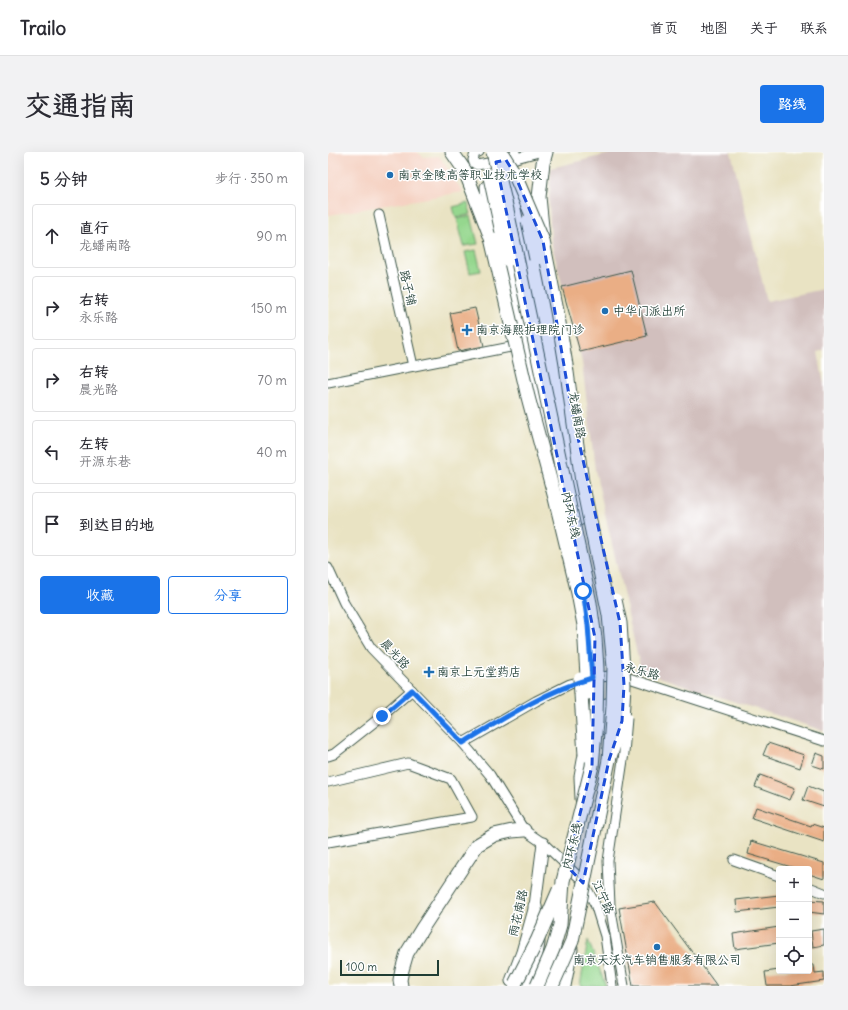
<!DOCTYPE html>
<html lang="zh">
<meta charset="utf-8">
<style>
body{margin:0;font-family:Delius,"LXGW WenKai TC",sans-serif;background:#f2f2f3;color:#2b2b33}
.controls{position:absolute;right:12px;bottom:12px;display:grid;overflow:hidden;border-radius:4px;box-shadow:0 4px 16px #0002}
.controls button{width:36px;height:36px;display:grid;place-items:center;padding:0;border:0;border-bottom:1px solid #e1e1e2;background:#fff;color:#2b2b33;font:20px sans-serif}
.scale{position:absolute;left:12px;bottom:10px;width:99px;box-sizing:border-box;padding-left:4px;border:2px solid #1f3d34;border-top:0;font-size:11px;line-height:14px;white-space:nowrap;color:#1f3d34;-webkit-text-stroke:3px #fff;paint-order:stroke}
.stop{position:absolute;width:12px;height:12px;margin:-9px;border:3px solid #1a73e8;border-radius:50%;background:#fff}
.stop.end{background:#1a73e8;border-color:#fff;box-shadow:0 1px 4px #0008}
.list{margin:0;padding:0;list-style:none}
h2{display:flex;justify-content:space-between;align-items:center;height:52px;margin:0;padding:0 16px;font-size:17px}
h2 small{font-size:13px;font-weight:400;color:#7c7c81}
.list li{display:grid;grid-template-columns:26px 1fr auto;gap:12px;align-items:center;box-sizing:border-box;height:64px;margin:0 8px 8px;padding:0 8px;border:1px solid #e1e1e2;border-radius:4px}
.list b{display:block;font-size:15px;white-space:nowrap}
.list p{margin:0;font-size:13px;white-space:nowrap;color:#7c7c81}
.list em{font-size:13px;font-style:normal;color:#7c7c81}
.actions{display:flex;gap:8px;padding:12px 16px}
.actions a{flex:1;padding:9px 0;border:1px solid #1a73e8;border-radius:4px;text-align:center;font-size:14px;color:#1a73e8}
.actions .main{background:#1a73e8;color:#fff}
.icon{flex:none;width:22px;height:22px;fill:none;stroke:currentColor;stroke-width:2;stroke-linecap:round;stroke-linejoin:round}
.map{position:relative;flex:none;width:496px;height:834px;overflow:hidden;border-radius:4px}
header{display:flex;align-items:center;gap:24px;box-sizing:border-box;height:56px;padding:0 20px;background:#fff;border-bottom:1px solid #e1e1e2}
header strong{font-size:19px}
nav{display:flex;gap:22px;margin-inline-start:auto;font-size:14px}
.intro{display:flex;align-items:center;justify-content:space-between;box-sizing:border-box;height:96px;padding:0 24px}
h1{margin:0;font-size:28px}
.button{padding:10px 18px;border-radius:4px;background:#1a73e8;color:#fff;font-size:14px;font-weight:700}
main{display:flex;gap:24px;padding:0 24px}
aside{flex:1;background:#fff;border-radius:4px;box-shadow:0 4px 16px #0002}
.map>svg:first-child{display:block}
.built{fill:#f5d2c2}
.industrial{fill:#d1bfbd}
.green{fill:#95d78e;stroke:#5a8a61}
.building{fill:#eaae85}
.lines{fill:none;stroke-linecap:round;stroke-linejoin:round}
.minor-casing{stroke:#3d5649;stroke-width:11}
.major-casing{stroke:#3d5649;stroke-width:13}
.highway-casing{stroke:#3d5649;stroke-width:15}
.minor{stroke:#fff;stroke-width:9}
.major{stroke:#fff;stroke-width:11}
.highway{stroke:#fff;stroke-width:13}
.minor-bridge-casing{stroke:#3d5649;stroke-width:11;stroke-linecap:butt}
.highway-bridge-casing{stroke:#3d5649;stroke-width:15;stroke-linecap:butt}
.minor-bridge{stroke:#fff;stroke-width:9}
.highway-bridge{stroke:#fff;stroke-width:13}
.route{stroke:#1a73e8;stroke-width:5}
.marked{fill:#1d4ed8;fill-opacity:0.2;stroke:#1d4ed8;stroke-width:3;stroke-dasharray:8 5;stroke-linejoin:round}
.poi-dot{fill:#1f6fb2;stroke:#fff;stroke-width:1.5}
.labels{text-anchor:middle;stroke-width:3;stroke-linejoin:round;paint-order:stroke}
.poi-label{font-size:12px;fill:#1f3d34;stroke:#fff;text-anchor:start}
.street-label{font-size:12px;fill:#1f3d34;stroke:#fff}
</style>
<header>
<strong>Trailo</strong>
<nav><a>首页</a><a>地图</a><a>关于</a><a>联系</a></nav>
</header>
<div class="intro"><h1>交通指南</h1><a class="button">路线</a></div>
<main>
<aside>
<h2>5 分钟<small>步行 · 350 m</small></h2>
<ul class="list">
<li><svg class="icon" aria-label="ahead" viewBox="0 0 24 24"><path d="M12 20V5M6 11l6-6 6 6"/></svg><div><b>直行</b><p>龙蟠南路</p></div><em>90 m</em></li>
<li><svg class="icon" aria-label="right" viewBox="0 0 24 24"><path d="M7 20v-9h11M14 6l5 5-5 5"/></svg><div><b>右转</b><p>永乐路</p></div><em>150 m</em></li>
<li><svg class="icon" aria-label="right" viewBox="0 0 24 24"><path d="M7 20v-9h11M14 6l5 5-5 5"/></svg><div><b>右转</b><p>晨光路</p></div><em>70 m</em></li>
<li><svg class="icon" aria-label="left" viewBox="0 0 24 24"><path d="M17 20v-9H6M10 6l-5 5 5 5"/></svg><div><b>左转</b><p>开源东巷</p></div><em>40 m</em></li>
<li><svg class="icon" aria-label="arrive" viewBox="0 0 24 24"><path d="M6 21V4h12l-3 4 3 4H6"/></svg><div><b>到达目的地</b></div></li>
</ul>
<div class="actions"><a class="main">收藏</a><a>分享</a></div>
</aside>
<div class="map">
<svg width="496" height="834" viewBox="0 0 496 834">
<rect width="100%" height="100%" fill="#fff"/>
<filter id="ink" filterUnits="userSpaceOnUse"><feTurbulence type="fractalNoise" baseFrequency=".025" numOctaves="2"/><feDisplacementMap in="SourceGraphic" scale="8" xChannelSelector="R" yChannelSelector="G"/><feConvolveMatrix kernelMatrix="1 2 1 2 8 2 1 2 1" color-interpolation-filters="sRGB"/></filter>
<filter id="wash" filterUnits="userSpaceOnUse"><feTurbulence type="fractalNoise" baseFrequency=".012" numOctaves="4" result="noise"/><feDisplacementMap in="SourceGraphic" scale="16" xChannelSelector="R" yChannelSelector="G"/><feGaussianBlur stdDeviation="0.9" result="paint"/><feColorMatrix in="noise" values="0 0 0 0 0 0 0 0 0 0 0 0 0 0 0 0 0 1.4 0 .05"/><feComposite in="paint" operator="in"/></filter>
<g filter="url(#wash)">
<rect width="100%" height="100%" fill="#e9e3c3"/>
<polygon class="built" points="0,0 89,0 96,5 111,4 135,40 1,63"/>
<polygon class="industrial" points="289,0 403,0 439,149 496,137 496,198 490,200 496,233 496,579 313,519 267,318 254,210 223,90 221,51 223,16"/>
<g class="green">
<polygon points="140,51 143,62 128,66 125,55"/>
<polygon points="143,64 150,92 136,94 129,67"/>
<polygon points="148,98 153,119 142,121 137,100"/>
<polygon points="260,788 278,834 252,834"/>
</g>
<g id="blocks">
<g class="building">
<polygon points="303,118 319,184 252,200 234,135"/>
<polygon points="147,156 156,194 130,199 122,161"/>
<polygon points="440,591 476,603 472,616 435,603"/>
<polygon points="488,601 496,604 496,617 484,613"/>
<polygon points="432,623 467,636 462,648 427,635"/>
<polygon points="480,634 496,640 496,655 475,648"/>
<polygon points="428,655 483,674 484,672 496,676 496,690 424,666"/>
<polygon points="423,689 496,711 496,727 481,722 481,717 470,717 420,702"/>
<polygon points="451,743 451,755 409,760 408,748"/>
<polygon points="481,748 496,749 496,762 481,760"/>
<polygon points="327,750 389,834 305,834 291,756"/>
<polygon points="451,775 451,791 407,797 405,782"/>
<polygon points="496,777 496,793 485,795 483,779"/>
<polygon points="481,813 486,813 487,821 496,820 496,829 462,834 439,834 437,820 451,818 481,819"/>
</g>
</g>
</g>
<g filter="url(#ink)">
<use href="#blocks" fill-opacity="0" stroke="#3d5649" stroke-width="1"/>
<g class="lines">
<g class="minor-casing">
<g id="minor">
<polyline points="151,0 147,1 145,8 146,11 149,13 188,6 187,0"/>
<polyline points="188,6 211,0"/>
<polyline points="51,63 85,214"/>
<polyline points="222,197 232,228 244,304"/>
<polyline points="202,201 232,343"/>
<polyline points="0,231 193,193"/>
<polyline points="0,416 16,451 43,496 135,591 162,623 196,678 215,691 254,728 267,752 277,784 284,834"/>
<polyline points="135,591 208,549 242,532 265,526 281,524 301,526 496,589"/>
<polyline points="0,604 6,602 54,564 84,538"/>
<polyline points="0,630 80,611 123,627 144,665 0,690"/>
<polyline points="406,708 451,724"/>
<polyline points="481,735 496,741"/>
</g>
</g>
<g class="major-casing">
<polyline id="major" points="183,829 194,800 207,754 215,691"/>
</g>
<g class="highway-casing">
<g id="highway">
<polyline points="124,0 137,19 163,86"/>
<polyline points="177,14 251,367"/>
<polyline points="159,35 162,72"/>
<polyline points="215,85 211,45 215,11 218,0"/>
<polyline points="208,107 222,173 224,203"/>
<polyline points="180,108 197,192 203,206"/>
<polyline points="232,228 242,252"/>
<polyline points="278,553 279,577"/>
<polyline points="254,647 253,625 257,603"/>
<polyline points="73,834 72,828 74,818 79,801 95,775 149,693 166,683 184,679 196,678"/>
<polyline points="197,834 206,814 210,791 207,754"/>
<polyline points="236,834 243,797"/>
</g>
</g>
<use href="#minor" class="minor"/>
<use href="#major" class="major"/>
<use href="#highway" class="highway"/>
<g class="minor-bridge-casing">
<polyline id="minor-bridge" points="296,834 282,753 280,709 296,601 299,566"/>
</g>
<g class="highway-bridge-casing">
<g id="highway-bridge">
<polyline points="165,0 179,58 262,451 267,486 269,517 268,570 264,614 235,729 232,773 225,797 209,834"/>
<polyline points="173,0 186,21 215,89 229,159 238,213 254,330 281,463 286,515 285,554 281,608"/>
<polyline points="162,25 180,108"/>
<polyline points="200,69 208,107"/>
<polyline points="163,86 200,245 227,346 250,441 256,473 260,541"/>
<polyline points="252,527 257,603"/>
<polyline points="187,832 209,789 231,738"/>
<polyline points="224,834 244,789 281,608 294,569 296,533 292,471 287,448"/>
</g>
</g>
<use href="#minor-bridge" class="minor-bridge"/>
<use href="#highway-bridge" class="highway-bridge"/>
</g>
</g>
<g class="lines" filter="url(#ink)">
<path class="route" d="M54 564 84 538 135 591C176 566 218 539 264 526L260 473 255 439"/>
</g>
<path class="marked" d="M178 8 186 21 215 89 243 255 292 471 296 533 294 569 281 608 255 731 239 714 264 614 267 486 168 10Z"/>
<g class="poi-dot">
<circle cx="62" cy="23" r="4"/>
<circle cx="277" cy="159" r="4"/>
<path d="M137 172h4v4h4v4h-4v4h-4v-4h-4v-4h4z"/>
<path d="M99 514h4v4h4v4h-4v4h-4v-4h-4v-4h4z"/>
<circle cx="329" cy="795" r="4"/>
</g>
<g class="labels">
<g class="poi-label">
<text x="70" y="27">南京金陵高等职业技术学校</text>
<text x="285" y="163">中华门派出所</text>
<text x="148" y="182">南京海熙护理院门诊</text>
<text x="109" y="524">南京上元堂药店</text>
<text x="329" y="812" text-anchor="middle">南京天沃汽车销售服务有限公司</text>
</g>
<g class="street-label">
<text transform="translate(80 136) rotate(77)" y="4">路子铺</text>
<text transform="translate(249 263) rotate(80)" y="4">龙蟠南路</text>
<text transform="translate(243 363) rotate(78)" y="4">内环东线</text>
<text transform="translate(67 502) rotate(47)" y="4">晨光路</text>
<text transform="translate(314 519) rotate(15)" y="4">永乐路</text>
<text transform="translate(244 694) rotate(-76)" y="4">内环东线</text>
<text transform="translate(275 745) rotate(66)" y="4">江宁路</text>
<text transform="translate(190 761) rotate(-77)" y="4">雨花南路</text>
</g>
</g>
</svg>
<div class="controls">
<button>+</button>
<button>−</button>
<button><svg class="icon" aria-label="locate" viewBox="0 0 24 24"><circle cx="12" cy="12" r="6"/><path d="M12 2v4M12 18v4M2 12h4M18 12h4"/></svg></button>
</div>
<div class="scale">100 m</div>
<div class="stop" style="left:255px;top:439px"></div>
<div class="stop end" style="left:54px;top:564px"></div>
</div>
</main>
